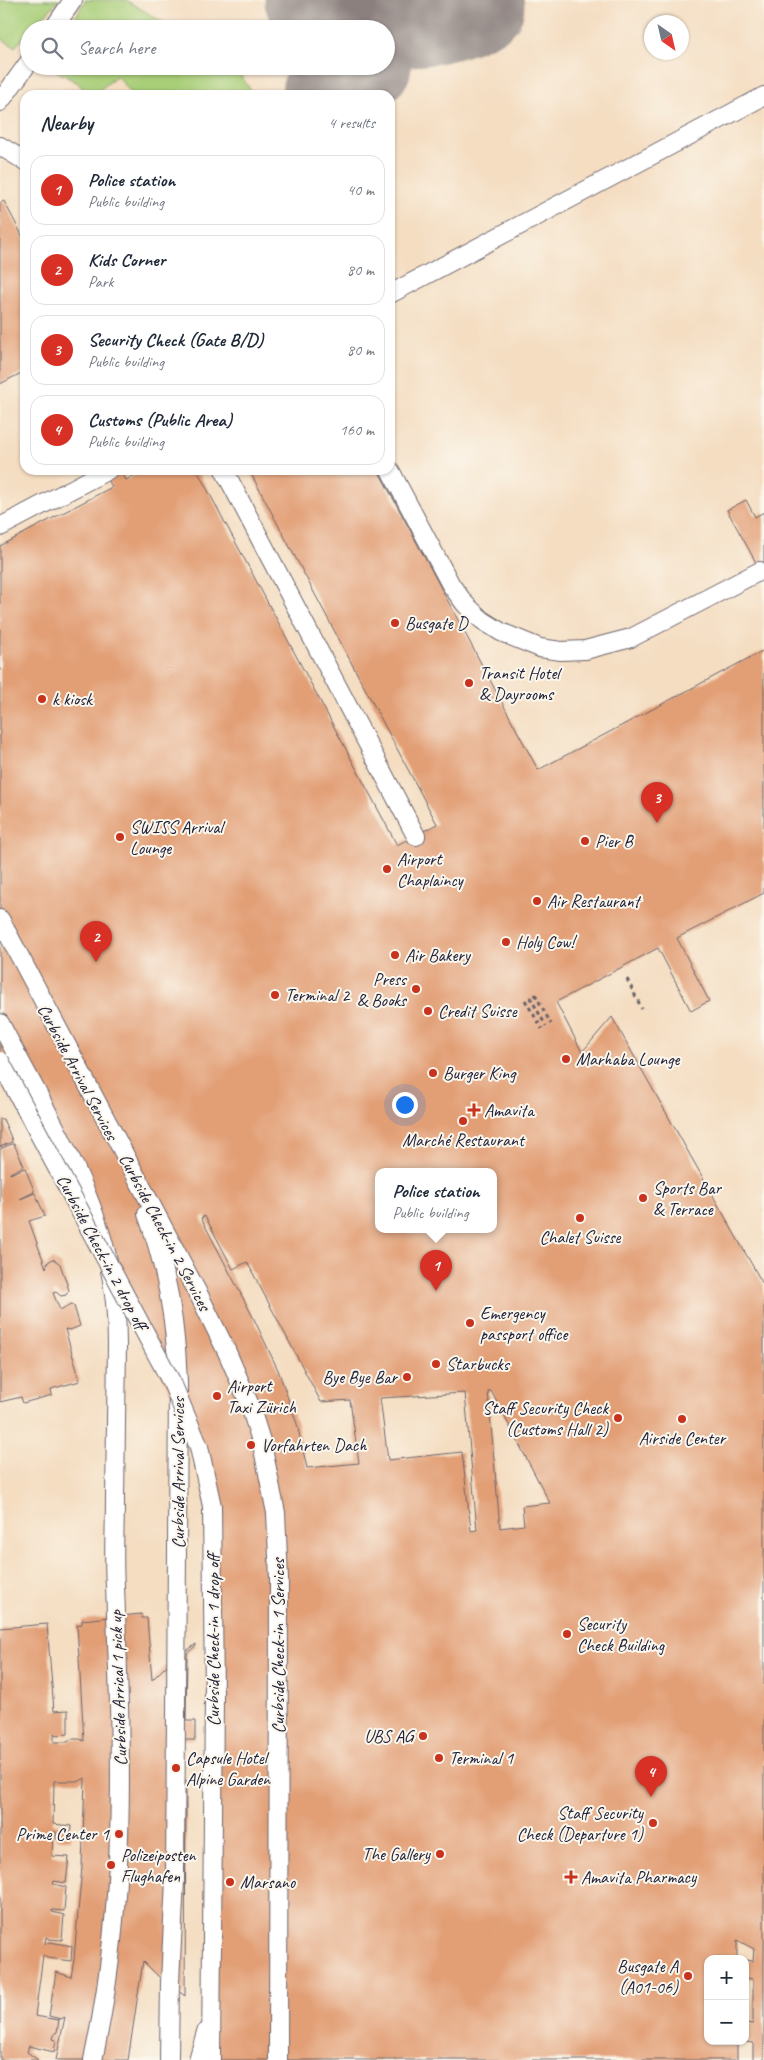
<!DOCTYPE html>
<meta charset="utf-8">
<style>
body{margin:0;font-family:Caveat,sans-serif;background:#f6f6f7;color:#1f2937}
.controls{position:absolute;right:15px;bottom:15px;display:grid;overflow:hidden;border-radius:10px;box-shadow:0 1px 4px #0004}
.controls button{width:45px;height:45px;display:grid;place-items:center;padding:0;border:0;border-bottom:1px solid #e0e1e3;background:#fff;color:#1f2937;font:25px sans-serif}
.compass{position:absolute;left:644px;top:15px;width:45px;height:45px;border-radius:50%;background:#fff;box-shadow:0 1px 4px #0004;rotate:146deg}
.you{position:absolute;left:404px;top:1104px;width:18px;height:18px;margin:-12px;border:4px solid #fff;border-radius:50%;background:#1a73e8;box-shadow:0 0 0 8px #1a73e833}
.badge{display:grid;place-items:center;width:32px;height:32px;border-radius:50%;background:#d93025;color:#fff;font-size:16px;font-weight:700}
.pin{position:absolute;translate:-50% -41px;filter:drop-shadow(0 1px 2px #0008)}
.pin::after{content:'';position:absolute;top:26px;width:18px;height:15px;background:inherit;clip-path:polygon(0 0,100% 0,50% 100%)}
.popup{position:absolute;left:375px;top:1168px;width:122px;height:65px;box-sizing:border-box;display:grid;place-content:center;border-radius:10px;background:#fff;filter:drop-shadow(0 1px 4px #0005);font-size:16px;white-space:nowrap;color:#747a83}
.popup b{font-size:19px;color:#1f2937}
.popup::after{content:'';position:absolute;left:50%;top:100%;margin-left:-10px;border:10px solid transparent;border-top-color:#fff}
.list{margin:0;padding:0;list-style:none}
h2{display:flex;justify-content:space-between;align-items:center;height:65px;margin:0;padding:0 20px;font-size:21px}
h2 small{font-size:16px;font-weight:400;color:#747a83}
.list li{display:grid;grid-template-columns:32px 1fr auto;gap:15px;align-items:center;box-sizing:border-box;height:70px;margin:0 10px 10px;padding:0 10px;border:1px solid #e0e1e3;border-radius:15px}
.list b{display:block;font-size:19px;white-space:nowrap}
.list p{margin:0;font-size:16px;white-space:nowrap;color:#747a83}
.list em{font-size:16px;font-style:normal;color:#747a83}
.icon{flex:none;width:28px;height:28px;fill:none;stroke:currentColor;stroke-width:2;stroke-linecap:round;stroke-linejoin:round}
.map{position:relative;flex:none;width:764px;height:2060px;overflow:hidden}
.search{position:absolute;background:#fff;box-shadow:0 1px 4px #0004;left:20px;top:20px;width:375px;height:55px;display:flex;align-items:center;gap:12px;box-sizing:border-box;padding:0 18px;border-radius:28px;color:#747a83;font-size:19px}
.panel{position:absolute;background:#fff;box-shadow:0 1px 4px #0004;left:20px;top:90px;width:375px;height:385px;border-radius:15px}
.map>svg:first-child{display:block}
.green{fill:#a9ce78;stroke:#66785a}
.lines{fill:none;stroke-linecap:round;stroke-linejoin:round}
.taxiway{stroke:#8b807e;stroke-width:81}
.building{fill:#e29f76;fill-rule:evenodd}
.lane-casing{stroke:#6c636a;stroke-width:20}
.path{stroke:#6c636a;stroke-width:3;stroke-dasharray:4 4;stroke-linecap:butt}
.lane{stroke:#fff;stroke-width:18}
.lane-bridge-casing{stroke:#6c636a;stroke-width:20;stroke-linecap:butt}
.lane-bridge{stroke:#fff;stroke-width:18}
.poi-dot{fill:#c8321e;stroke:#fbf7ec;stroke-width:2}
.labels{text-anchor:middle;stroke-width:4;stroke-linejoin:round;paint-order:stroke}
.poi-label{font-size:18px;fill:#22223b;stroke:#fbf7ec;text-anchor:start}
.street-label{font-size:18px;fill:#22223b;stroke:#fbf7ec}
</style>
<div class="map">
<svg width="764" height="2060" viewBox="0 0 764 2060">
<rect width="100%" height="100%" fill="#fbf7ec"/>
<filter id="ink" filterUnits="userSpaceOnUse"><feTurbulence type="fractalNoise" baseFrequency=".02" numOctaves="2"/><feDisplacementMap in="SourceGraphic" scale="10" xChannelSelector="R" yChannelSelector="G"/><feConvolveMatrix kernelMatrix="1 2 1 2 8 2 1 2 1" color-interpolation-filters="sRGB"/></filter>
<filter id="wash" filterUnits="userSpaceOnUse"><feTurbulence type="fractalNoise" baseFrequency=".0096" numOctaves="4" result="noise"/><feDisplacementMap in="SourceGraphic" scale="20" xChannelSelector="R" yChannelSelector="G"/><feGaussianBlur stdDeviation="1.12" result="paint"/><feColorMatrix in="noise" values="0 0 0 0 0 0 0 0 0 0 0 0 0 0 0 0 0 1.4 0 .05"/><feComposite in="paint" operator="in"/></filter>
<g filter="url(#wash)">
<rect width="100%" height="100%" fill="#f4ddc1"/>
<g class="green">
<polygon points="0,0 59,0 32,29 29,29 29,32 15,47 0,38"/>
<polygon points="85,0 126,0 174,29 69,29"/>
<polygon points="52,66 234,66 254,95 133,95 117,76 93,95 88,95 78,83 53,69"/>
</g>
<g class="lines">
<g class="taxiway">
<path d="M305 0C360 33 428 35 484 6"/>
<polyline points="322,92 371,66"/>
</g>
</g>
<g id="blocks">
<g class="building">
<polygon points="4,201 25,241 25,371 0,384 0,203"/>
<path d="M103 470H121L126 480 144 470H197L397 845 437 824 249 470H378L538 770 764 650V893L677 938 709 1001 691 1011 658 948 556 1002 582 1052 612 1017 764 1286V2060H753V2043L745 2042V2023L753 2024V1979L745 1978V1960L753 1961 754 1949 737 1940V1959H708V2041H737V2060H214L204 1459 0 1054V546L112 487ZM378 1172H494V1230H378ZM205 1216 233 1269 247 1262 321 1402 350 1400 359 1463 307 1468 297 1424 278 1370 254 1319 201 1218ZM488 1391H491L550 1503 522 1506 524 1525 500 1528ZM465 1393 477 1530 471 1531 462 1452 388 1460 380 1398Z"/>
<polygon points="746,500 755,517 764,512 764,577 727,510"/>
<polygon points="0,1119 3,1119 12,1140 12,1142 0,1147"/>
<polygon points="12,1144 14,1144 24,1166 10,1173 10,1174 25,1168 34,1190 34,1192 20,1199 35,1193 45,1216 29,1221 46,1268 48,1262 53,1259 60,1264 69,1290 66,1295 61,1296 56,1292 53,1293 60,1310 71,1304 74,1306 80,1326 70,1330 65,1329 80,1381 51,1389 52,1395 23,1403 21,1397 0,1402 0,1149"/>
<polygon points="141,1614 142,1618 147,1618 152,1680 167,1665 196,1644 196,1646 187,1653 186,1721 195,1721 195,1740 175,1740 175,1781 186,1780 185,1996 158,1976 143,1961 128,2060 56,2060 65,2017 61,2019 49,2016 56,1972 71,1977 74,1959 82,1867 85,1778 80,1781 54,1781 53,1824 71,1826 70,1839 56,1839 56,1832 53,1832 52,1856 69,1857 66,1883 54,1881 53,1884 66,1887 64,1911 52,1910 52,1912 64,1915 62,1940 49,1939 46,1937 45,1944 50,1942 72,1946 71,1961 47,1958 43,1955 35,2016 59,2020 57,2032 55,2033 53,2039 56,2040 54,2052 29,2046 27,2052 38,2060 0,2060 0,1628 47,1624 54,1711 68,1710 68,1734 56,1735 54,1733 54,1742 68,1742 71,1739 80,1739 84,1741 77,1625 82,1624 82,1620"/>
</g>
</g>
</g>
<g filter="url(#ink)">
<use href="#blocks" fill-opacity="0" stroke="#6c636a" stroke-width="1"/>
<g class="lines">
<g class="lane-casing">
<g id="lane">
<polyline points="53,29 73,0"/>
<polyline points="0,102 29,62"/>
<polyline points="0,146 25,161"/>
<polyline points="390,294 764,96"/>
<polyline points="224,470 416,836"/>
<polyline points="390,470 451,585 465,604 482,620 501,632 540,648 561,651 585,650 631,638 760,571"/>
<polyline points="0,527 108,470"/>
<polyline points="0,919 201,1299 227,1352 249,1403 262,1444 276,1513 279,1579 278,2060"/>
<path d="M0 1023C39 1099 91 1181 109 1265 115 1291 117 1318 117 1344 116 1396 116 1447 115 1499 115 1528 113 1557 115 1586 121 1748 128 1900 93 2060"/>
<path d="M147 1214C167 1268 176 1325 178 1381L175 1880 170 1982 169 2060"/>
<polyline points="199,1447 212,1506 214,1696 211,2060"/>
<polyline points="198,2060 206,2032"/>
</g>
</g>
<g class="path">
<polyline points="627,979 642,1009"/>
<polyline points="535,994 551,1024"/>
<polyline points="530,997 546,1026"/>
<polyline points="525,1000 542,1029"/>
</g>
<use href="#lane" class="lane"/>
<g class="lane-bridge-casing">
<polyline id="lane-bridge" points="0,1061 173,1385 199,1447"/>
</g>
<use href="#lane-bridge" class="lane-bridge"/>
</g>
</g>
<g class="poi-dot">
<circle cx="395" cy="623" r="5"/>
<circle cx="469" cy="683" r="5"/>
<circle cx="42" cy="699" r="5"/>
<circle cx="120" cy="837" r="5"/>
<circle cx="585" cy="841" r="5"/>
<circle cx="387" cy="869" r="5"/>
<circle cx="537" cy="901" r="5"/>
<circle cx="506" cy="942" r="5"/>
<circle cx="395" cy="955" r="5"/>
<circle cx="416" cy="989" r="5"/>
<circle cx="275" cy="995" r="5"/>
<circle cx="428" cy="1011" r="5"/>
<circle cx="566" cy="1059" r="5"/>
<circle cx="433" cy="1073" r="5"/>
<path d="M471.5 1102.5h5v5h5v5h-5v5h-5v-5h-5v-5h5z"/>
<circle cx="463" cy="1121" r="5"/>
<circle cx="643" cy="1198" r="5"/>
<circle cx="580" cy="1218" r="5"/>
<circle cx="470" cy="1323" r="5"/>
<circle cx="436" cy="1364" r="5"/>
<circle cx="407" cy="1377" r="5"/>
<circle cx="217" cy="1396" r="5"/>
<circle cx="618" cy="1418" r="5"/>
<circle cx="682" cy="1419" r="5"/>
<circle cx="251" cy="1445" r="5"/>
<circle cx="567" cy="1634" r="5"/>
<circle cx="423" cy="1736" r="5"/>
<circle cx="439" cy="1758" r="5"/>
<circle cx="176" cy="1768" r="5"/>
<circle cx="653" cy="1823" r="5"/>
<circle cx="119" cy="1834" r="5"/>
<circle cx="440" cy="1854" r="5"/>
<circle cx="111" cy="1865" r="5"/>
<path d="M568.5 1869.5h5v5h5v5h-5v5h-5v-5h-5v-5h5z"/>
<circle cx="230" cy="1882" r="5"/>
<circle cx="688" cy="1976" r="5"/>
</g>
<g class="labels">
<g class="poi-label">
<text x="405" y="629">Busgate D</text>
<text x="479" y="679">Transit Hotel<tspan x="479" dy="21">&amp; Dayrooms</tspan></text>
<text x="52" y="705">k kiosk</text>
<text x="130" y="833">SWISS Arrival<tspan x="130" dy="21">Lounge</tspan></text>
<text x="595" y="847">Pier B</text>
<text x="397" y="865">Airport<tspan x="397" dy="21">Chaplaincy</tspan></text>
<text x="547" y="907">Air Restaurant</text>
<text x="516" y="948">Holy Cow!</text>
<text x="405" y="961">Air Bakery</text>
<text x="406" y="985" text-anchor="end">Press<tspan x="406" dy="21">&amp; Books</tspan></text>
<text x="285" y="1001">Terminal 2</text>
<text x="438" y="1017">Credit Suisse</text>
<text x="576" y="1065">Marhaba Lounge</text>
<text x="443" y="1079">Burger King</text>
<text x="484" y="1116">Amavita</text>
<text x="463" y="1146" text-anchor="middle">Marché Restaurant</text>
<text x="653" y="1194">Sports Bar<tspan x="653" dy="21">&amp; Terrace</tspan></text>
<text x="580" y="1243" text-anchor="middle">Chalet Suisse</text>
<text x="480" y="1319">Emergency<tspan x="480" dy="21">passport office</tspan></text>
<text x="446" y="1370">Starbucks</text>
<text x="397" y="1383" text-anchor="end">Bye Bye Bar</text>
<text x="227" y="1392">Airport<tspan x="227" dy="21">Taxi Zürich</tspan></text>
<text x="608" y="1414" text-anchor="end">Staff Security Check<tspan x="608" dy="21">(Customs Hall 2)</tspan></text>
<text x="682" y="1444" text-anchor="middle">Airside Center</text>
<text x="261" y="1451">Vorfahrten Dach</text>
<text x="577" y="1630">Security<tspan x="577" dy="21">Check Building</tspan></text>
<text x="413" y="1742" text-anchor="end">UBS AG</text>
<text x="186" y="1764">Capsule Hotel<tspan x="186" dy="21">Alpine Garden</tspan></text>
<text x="449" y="1764">Terminal 1</text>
<text x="643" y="1819" text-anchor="end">Staff Security<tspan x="643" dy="21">Check (Departure 1)</tspan></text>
<text x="109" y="1840" text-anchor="end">Prime Center 1</text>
<text x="430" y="1860" text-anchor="end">The Gallery</text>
<text x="121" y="1861">Polizeiposten<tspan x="121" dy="21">Flughafen</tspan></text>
<text x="581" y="1883">Amavita Pharmacy</text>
<text x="240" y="1888">Marsano</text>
<text x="678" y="1972" text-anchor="end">Busgate A<tspan x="678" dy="21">(A01-06)</tspan></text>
</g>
<g class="street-label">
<text transform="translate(78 1072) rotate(62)" y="6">Curbside Arrival Services</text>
<text transform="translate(165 1232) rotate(62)" y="6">Curbside Check-in 2 Services</text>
<text transform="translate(102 1252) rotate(62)" y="6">Curbside Check-in 2 drop off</text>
<text transform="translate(178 1473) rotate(-90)" y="6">Curbside Arrival Services</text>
<text transform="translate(213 1640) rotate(-90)" y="6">Curbside Check-in 1 drop off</text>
<text transform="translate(278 1646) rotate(-90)" y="6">Curbside Check-in 1 Services</text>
<text transform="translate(118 1688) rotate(-92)" y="6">Curbside Arrical 1 pick up</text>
</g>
</g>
</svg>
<div class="controls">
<button>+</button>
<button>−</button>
</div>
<svg class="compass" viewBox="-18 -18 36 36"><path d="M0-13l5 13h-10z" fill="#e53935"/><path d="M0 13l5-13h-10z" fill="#747a83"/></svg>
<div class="you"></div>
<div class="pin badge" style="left:436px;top:1291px">1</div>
<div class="popup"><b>Police station</b>Public building</div>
<div class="pin badge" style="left:96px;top:962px">2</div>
<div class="pin badge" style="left:657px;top:823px">3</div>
<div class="pin badge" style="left:651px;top:1797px">4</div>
<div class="search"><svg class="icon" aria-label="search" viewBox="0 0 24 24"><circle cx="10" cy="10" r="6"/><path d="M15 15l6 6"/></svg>Search here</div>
<section class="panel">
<h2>Nearby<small>4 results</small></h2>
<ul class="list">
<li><span class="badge">1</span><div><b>Police station</b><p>Public building</p></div><em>40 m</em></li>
<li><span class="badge">2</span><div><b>Kids Corner</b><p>Park</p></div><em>80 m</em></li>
<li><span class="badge">3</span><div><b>Security Check (Gate B/D)</b><p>Public building</p></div><em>80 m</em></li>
<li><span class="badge">4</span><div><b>Customs (Public Area)</b><p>Public building</p></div><em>160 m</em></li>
</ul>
</section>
</div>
